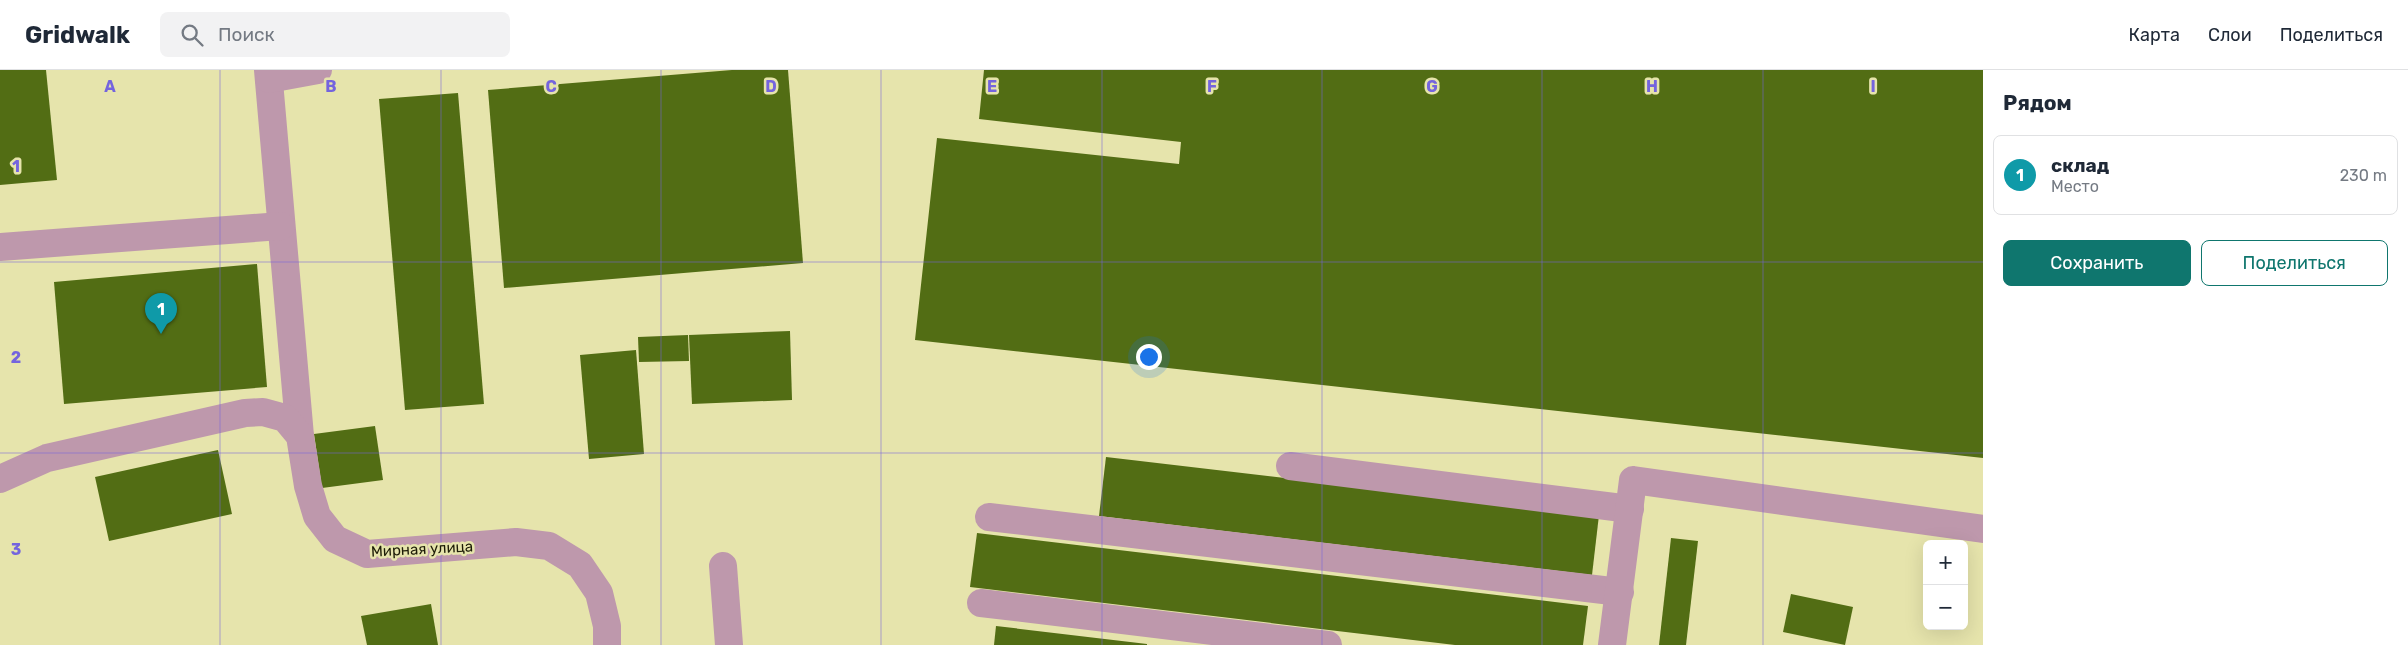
<!DOCTYPE html>
<html lang="ru">
<meta charset="utf-8">
<style>
body{margin:0;font-family:Rubik,sans-serif;background:#f2f2f3;color:#1f2937}
.controls{position:absolute;right:15px;bottom:15px;display:grid;overflow:hidden;border-radius:8px;box-shadow:0 5px 20px #0002}
.controls button{width:45px;height:45px;display:grid;place-items:center;padding:0;border:0;border-bottom:1px solid #e0e1e3;background:#fff;color:#1f2937;font:25px sans-serif}
.you{position:absolute;left:1148px;top:286px;width:18px;height:18px;margin:-12px;border:4px solid #fff;border-radius:50%;background:#1a73e8;box-shadow:0 0 0 8px #1a73e833}
.badge{display:grid;place-items:center;width:32px;height:32px;border-radius:50%;background:#0f766e;color:#fff;font-size:16px;font-weight:700}
.pin{position:absolute;translate:-50% -41px;filter:drop-shadow(0 1px 2px #0008)}
.pin::after{content:'';position:absolute;top:26px;width:18px;height:15px;background:inherit;clip-path:polygon(0 0,100% 0,50% 100%)}
.list{margin:0;padding:0;list-style:none}
h2{display:flex;justify-content:space-between;align-items:center;height:65px;margin:0;padding:0 20px;font-size:21px}
h2 small{font-size:16px;font-weight:400;color:#747a83}
.list li{display:grid;grid-template-columns:32px 1fr auto;gap:15px;align-items:center;box-sizing:border-box;height:80px;margin:0 10px 10px;padding:0 10px;border:1px solid #e0e1e3;border-radius:8px}
.list b{display:block;font-size:19px;white-space:nowrap}
.list p{margin:0;font-size:16px;white-space:nowrap;color:#747a83}
.list em{font-size:16px;font-style:normal;color:#747a83}
.actions{display:flex;gap:10px;padding:15px 20px}
.actions a{flex:1;padding:11px 0;border:1px solid #0f766e;border-radius:8px;text-align:center;font-size:18px;color:#0f766e}
.actions .main{background:#0f766e;color:#fff}
.icon{flex:none;width:28px;height:28px;fill:none;stroke:currentColor;stroke-width:2;stroke-linecap:round;stroke-linejoin:round}
.map{position:relative;flex:none;width:1983px;height:575px;overflow:hidden}
header{display:flex;align-items:center;gap:30px;box-sizing:border-box;height:70px;padding:0 25px;background:#fff;border-bottom:1px solid #e0e1e3}
header strong{font-size:24px}
nav{display:flex;gap:28px;margin-inline-start:auto;font-size:18px}
.search{width:350px;height:45px;background:#f2f2f3;display:flex;align-items:center;gap:12px;box-sizing:border-box;padding:0 18px;border-radius:8px;color:#747a83;font-size:19px}
main{display:flex}
aside{flex:1;background:#fff}
.map>svg:first-child{display:block}
.building{fill:#526d14}
.lines{fill:none;stroke-linecap:round;stroke-linejoin:round}
.minor{stroke:#be98ac;stroke-width:28}
.grid{fill:none;stroke:#7464de;stroke-width:1;stroke-opacity:0.55}
.labels{text-anchor:middle;stroke-width:5;stroke-linejoin:round;paint-order:stroke}
.street-label{font-size:15px;fill:#1c1b06;stroke:#e6e4ac}
.grid-label{font-size:16px;text-anchor:middle;font-weight:bold;fill:#7464de;stroke:#e6e4ac;stroke-width:5;stroke-linejoin:round;paint-order:stroke}
</style>
<header>
<strong>Gridwalk</strong>
<div class="search"><svg class="icon" aria-label="search" viewBox="0 0 24 24"><circle cx="10" cy="10" r="6"/><path d="M15 15l6 6"/></svg>Поиск</div>
<nav><a>Карта</a><a>Слои</a><a>Поделиться</a></nav>
</header>
<main>
<div class="map">
<svg width="1983" height="575" viewBox="0 0 1983 575">
<rect width="100%" height="100%" fill="#e6e4ac"/>
<g class="building">
<polygon points="0,0 46,0 57,110 0,115"/>
<polygon points="732,0 788,0 803,193 504,218 488,20"/>
<polygon points="984,0 1983,0 1983,388 915,270 937,68 1179,94 1181,72 979,49"/>
<polygon points="458,23 484,334 405,340 379,29"/>
<polygon points="257,194 267,317 64,334 54,212"/>
<polygon points="790,261 792,330 692,334 689,265"/>
<polygon points="688,265 689,291 639,292 638,267"/>
<polygon points="636,280 644,384 589,389 580,285"/>
<polygon points="375,356 383,410 322,418 314,364"/>
<polygon points="218,380 232,444 109,471 95,407"/>
<polygon points="1106,387 1599,445 1592,505 1099,446"/>
<polygon points="977,463 1588,536 1583,575 1455,575 970,517"/>
<polygon points="1671,468 1698,471 1686,575 1659,575"/>
<polygon points="1791,524 1853,537 1845,575 1783,562"/>
<polygon points="431,534 438,575 367,575 361,546"/>
<polygon points="996,556 1147,574 1147,575 994,575"/>
</g>
<g class="lines">
<g class="minor">
<polyline points="268,0 300,366"/>
<polyline points="269,9 318,0"/>
<polyline points="0,177 281,156"/>
<polyline points="1290,396 1630,439"/>
<polyline points="0,409 47,388 245,343 263,342 285,348 300,366 308,416 317,446 335,469 367,484 516,472 549,476 580,495 599,523 607,556 607,575"/>
<polyline points="989,447 1620,522"/>
<polyline points="723,496 729,575"/>
<polyline points="981,533 1328,575"/>
<polyline points="1612,575 1633,410 1983,459"/>
</g>
</g>
<path class="grid" d="M220 0V575M441 0V575M661 0V575M881 0V575M1102 0V575M1322 0V575M1542 0V575M1763 0V575M0 192H1983M0 383H1983"/>
<g class="labels">
<g class="street-label">
<text transform="translate(422 479) rotate(-3)" y="5">Мирная улица</text>
</g>
</g>
<g class="grid-label">
<text x="110" y="22">A</text>
<text x="331" y="22">B</text>
<text x="551" y="22">C</text>
<text x="771" y="22">D</text>
<text x="992" y="22">E</text>
<text x="1212" y="22">F</text>
<text x="1432" y="22">G</text>
<text x="1652" y="22">H</text>
<text x="1873" y="22">I</text>
<text x="16" y="102">1</text>
<text x="16" y="293">2</text>
<text x="16" y="485">3</text>
</g>
</svg>
<div class="controls">
<button>+</button>
<button>−</button>
</div>
<div class="you"></div>
<div class="pin badge" style="left:161px;top:264px;background:#0f9aa8">1</div>
</div>
<aside>
<h2>Рядом<small></small></h2>
<ul class="list">
<li><span class="badge" style="background:#0f9aa8">1</span><div><b>склад</b><p>Место</p></div><em>230 m</em></li>
</ul>
<div class="actions"><a class="main">Сохранить</a><a>Поделиться</a></div>
</aside>
</main>
